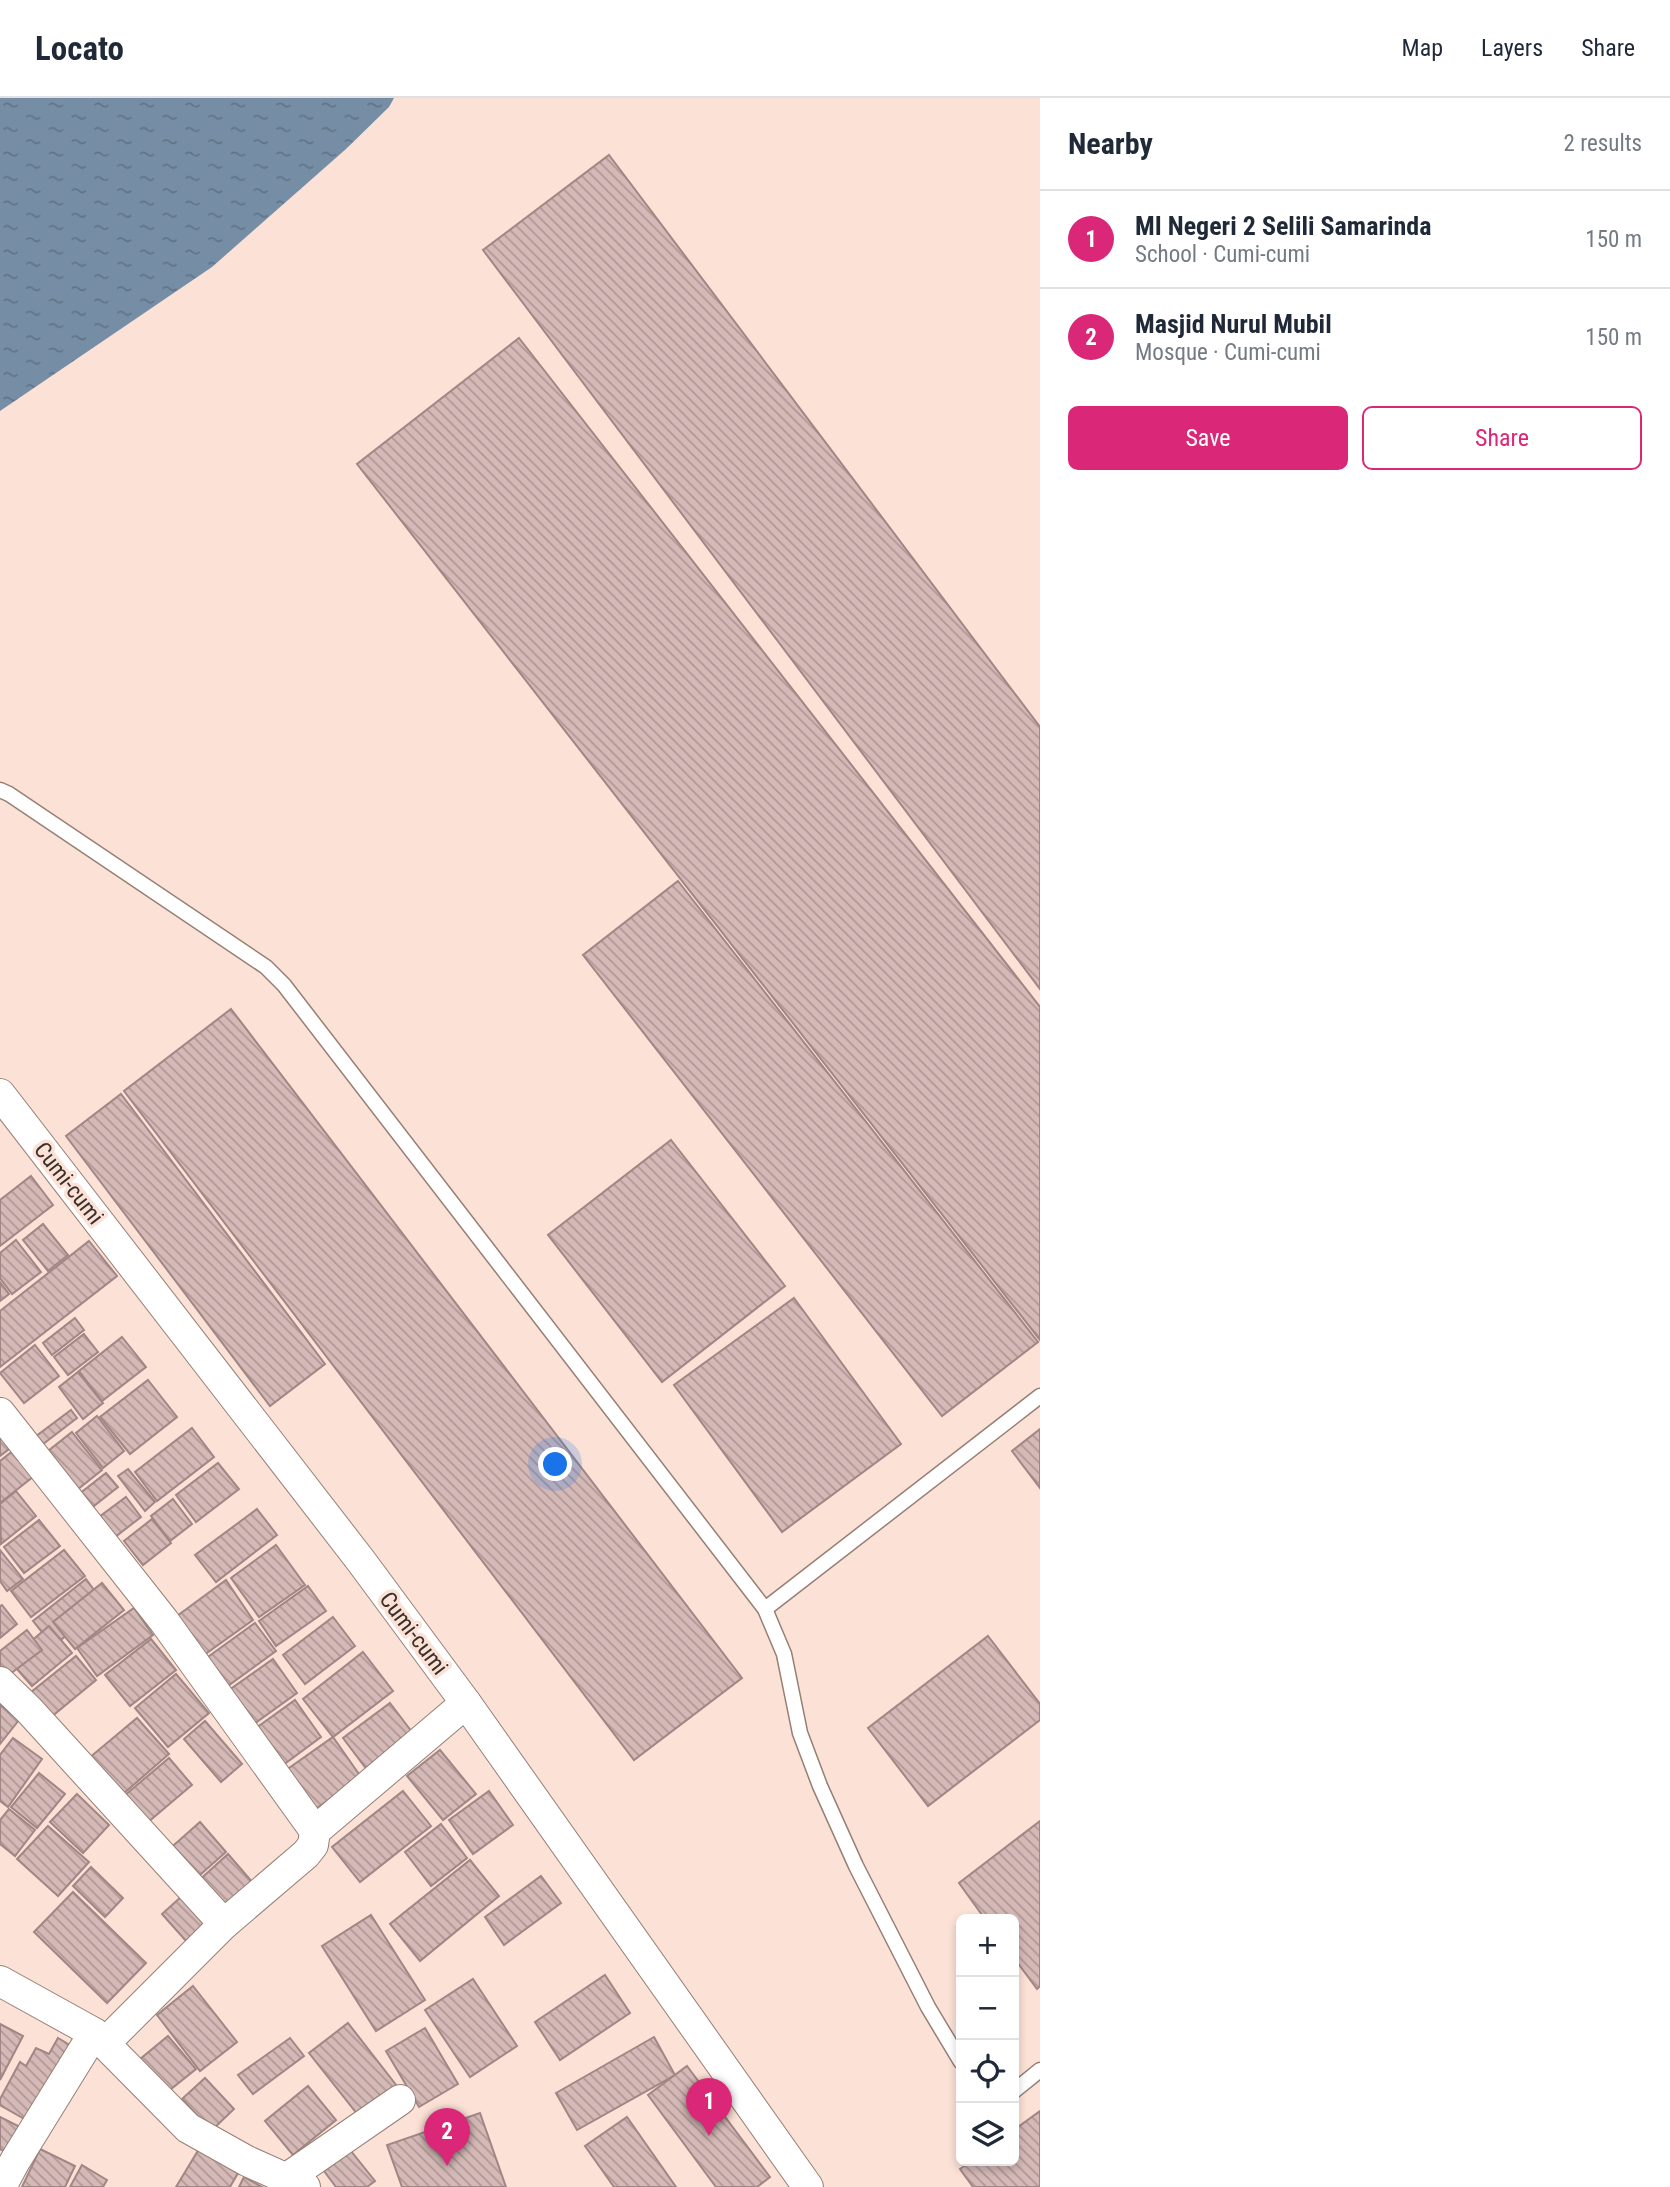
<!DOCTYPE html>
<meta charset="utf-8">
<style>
body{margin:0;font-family:"Roboto Condensed",sans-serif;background:#f2f2f3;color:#1f2937}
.controls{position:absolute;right:21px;bottom:21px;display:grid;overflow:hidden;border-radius:10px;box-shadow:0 4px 10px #0003}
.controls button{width:63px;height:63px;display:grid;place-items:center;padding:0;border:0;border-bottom:2px solid #e0e1e3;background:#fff;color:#1f2937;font:35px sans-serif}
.you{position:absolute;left:556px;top:1367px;width:24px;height:24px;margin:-18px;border:5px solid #fff;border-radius:50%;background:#1a73e8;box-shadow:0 0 0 10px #1a73e833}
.badge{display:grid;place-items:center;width:46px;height:46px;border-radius:50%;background:#db2777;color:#fff;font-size:23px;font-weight:700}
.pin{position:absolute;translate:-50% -58px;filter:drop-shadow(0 2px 4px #0008)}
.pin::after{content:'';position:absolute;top:37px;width:24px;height:21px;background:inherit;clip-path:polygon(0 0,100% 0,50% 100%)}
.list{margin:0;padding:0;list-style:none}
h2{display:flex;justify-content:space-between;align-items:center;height:91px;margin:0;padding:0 28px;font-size:30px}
h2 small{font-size:23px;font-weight:400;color:#747a83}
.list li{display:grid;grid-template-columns:46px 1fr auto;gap:21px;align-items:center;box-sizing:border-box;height:98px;padding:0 28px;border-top:2px solid #e0e1e3}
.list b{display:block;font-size:26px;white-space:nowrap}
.list p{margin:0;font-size:23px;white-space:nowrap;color:#747a83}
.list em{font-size:23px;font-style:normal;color:#747a83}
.actions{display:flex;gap:14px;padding:21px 28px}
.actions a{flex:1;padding:16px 0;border:2px solid #db2777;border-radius:10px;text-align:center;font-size:24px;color:#db2777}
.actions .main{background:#db2777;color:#fff}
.icon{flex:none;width:38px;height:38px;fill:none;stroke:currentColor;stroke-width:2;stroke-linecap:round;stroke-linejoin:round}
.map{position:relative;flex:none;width:1040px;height:2089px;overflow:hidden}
header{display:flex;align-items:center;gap:42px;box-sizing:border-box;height:98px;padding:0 35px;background:#fff;border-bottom:2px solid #e0e1e3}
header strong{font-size:33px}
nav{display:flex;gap:38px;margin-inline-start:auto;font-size:24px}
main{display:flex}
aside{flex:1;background:#fff}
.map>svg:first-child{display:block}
.water{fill:url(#water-ripples)}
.building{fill:url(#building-back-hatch);stroke:#a08684;stroke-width:2}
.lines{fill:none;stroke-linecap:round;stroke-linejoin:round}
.lane-casing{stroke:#967f74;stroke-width:17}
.street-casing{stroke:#967f74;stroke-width:32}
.lane{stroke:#fff;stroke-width:14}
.street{stroke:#fff;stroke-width:30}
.labels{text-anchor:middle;stroke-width:7;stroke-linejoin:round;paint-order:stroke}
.street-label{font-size:23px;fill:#3a302b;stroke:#fbe1d6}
</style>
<header>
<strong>Locato</strong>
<nav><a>Map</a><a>Layers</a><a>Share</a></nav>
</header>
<main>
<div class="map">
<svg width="1040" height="2089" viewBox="0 0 1040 2089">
<defs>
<pattern id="water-ripples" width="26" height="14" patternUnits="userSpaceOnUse" patternTransform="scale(1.75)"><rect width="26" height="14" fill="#758ea6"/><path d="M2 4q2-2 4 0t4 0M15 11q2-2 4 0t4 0" fill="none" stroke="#617487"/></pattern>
<pattern id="building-back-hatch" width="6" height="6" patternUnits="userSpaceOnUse" patternTransform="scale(1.75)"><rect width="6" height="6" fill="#d5b9b7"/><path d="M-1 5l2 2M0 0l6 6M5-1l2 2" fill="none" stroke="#ae9795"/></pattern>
</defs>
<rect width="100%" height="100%" fill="#fbe1d6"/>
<polygon class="water" points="0,0 394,0 389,9 346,51 212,169 0,313"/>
<g class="building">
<polygon points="609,57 1040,629 1040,891 483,152"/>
<polygon points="519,240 1040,909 1040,1242 357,366"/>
<polygon points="678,783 1038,1244 942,1318 583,857"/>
<polygon points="231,911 742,1580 634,1662 124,993"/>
<polygon points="121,996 325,1266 270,1308 66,1038"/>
<polygon points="671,1042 785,1188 662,1284 548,1137"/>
<polygon points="31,1078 53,1107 0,1148 0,1102"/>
<polygon points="43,1126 68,1157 48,1173 23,1142"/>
<polygon points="16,1142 41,1174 12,1196 0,1180 0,1155"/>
<polygon points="89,1143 117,1178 0,1269 0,1213"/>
<polygon points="0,1184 9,1196 0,1203"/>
<polygon points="794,1200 901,1346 782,1434 674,1287"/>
<polygon points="75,1220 84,1232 52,1257 43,1245"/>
<polygon points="84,1236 98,1254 68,1277 54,1259"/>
<polygon points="122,1239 146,1269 102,1303 79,1273"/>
<polygon points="35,1247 59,1278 24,1305 0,1275"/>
<polygon points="78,1274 103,1305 83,1321 59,1289"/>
<polygon points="148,1282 177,1319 130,1356 100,1319"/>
<polygon points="71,1312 77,1320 38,1350 31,1342"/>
<polygon points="97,1318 124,1353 103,1370 76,1335"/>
<polygon points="0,1324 17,1345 0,1358"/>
<polygon points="192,1330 214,1359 157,1403 135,1374"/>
<polygon points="1040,1331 1040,1390 1012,1353"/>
<polygon points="72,1334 102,1372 73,1395 43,1357"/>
<polygon points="14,1352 34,1378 0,1405 0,1363"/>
<polygon points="218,1365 239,1391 196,1424 176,1397"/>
<polygon points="128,1371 155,1404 145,1413 118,1378"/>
<polygon points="106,1375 118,1389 90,1411 78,1397"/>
<polygon points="16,1393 36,1418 1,1446 0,1406"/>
<polygon points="126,1399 141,1419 115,1439 99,1419"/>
<polygon points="173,1401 192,1426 170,1443 151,1418"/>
<polygon points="257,1411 277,1437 216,1484 195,1457"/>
<polygon points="152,1421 171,1445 143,1467 124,1443"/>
<polygon points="39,1422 60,1448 24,1475 4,1449"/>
<polygon points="276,1447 305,1487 259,1519 231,1480"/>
<polygon points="0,1452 23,1481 7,1493 0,1483"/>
<polygon points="64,1452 85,1478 31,1519 11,1493"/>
<polygon points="86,1481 105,1507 53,1548 33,1523"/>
<polygon points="226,1482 253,1522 201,1559 173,1521"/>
<polygon points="102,1485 124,1512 75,1551 53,1524"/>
<polygon points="308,1488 326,1513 276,1548 259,1523"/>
<polygon points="2,1507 17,1526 0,1540 0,1508"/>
<polygon points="134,1510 153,1537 97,1578 77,1550"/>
<polygon points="333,1519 355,1548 305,1586 283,1557"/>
<polygon points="255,1525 276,1553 221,1593 201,1564"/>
<polygon points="49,1528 72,1555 32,1588 9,1562"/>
<polygon points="27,1532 42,1552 2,1582 0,1580 0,1553"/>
<polygon points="988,1538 1040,1606 1040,1622 928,1708 868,1630"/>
<polygon points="151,1541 176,1572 130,1608 105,1577"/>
<polygon points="363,1554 393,1593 333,1639 303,1601"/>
<polygon points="76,1558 96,1582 45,1624 25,1599"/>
<polygon points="273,1561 297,1595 247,1631 222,1597"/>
<polygon points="176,1576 209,1615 168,1649 135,1610"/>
<polygon points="295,1602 321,1639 279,1670 252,1633"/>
<polygon points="390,1605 418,1642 371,1677 343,1640"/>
<polygon points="0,1607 19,1622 0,1646"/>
<polygon points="137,1620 169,1656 115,1703 83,1665"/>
<polygon points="205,1623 242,1666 221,1684 184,1641"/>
<polygon points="333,1639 361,1679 310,1715 282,1675"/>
<polygon points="13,1640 42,1661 8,1709 0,1703 0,1657"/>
<polygon points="440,1652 476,1696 443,1722 407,1678"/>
<polygon points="169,1660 192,1687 141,1730 118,1703"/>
<polygon points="39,1675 65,1696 37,1730 11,1709"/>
<polygon points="403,1693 431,1728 360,1784 332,1749"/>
<polygon points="489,1693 513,1727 473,1756 449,1722"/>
<polygon points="77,1696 109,1727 83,1755 50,1724"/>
<polygon points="9,1711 35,1732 15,1758 0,1746 0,1722"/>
<polygon points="1040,1723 1040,1888 1037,1891 1014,1860 1014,1821 985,1821 959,1785"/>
<polygon points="200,1724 226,1754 192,1784 166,1754"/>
<polygon points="441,1726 467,1760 431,1788 405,1754"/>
<polygon points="48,1728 89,1764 58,1798 17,1761"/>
<polygon points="228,1756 253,1785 221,1814 195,1786"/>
<polygon points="470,1762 499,1798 420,1863 390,1826"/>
<polygon points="91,1769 123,1800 105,1819 73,1788"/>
<polygon points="541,1778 561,1805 504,1847 485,1819"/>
<polygon points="73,1794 146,1865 107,1905 34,1834"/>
<polygon points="182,1798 207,1825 187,1844 162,1816"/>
<polygon points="371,1817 425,1902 376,1933 322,1848"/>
<polygon points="605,1877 630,1915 560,1962 535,1924"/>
<polygon points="473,1881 517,1948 470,1979 425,1912"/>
<polygon points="193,1888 237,1944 200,1973 157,1917"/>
<polygon points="348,1925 400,1992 362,2022 309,1955"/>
<polygon points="0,1926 23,1938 0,1982"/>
<polygon points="425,1930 458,1986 419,2009 386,1953"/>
<polygon points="168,1938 196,1971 166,1995 139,1962"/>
<polygon points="654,1939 675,1977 577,2032 556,1995"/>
<polygon points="58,1940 75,1950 33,2026 0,2007 0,2001 20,1964 26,1968 36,1950 49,1956"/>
<polygon points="290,1940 304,1958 253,1996 238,1977"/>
<polygon points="687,1968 770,2079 757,2089 716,2089 648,1997"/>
<polygon points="205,1980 234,2011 211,2033 182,2001"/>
<polygon points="308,1988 336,2022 293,2057 265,2023"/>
<polygon points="1040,2013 1040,2089 973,2089 960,2071 972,2063 1014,2063 1014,2032"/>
<polygon points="480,2015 506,2089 402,2089 387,2047"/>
<polygon points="0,2019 20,2029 7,2055 0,2051"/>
<polygon points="627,2019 676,2089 614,2089 585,2048"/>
<polygon points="40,2051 75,2068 65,2089 22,2089"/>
<polygon points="199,2051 238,2075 230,2089 176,2089"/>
<polygon points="351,2053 375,2083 367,2089 336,2089 324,2073"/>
<polygon points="82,2067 107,2082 103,2089 70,2089"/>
<polygon points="244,2079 262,2089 239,2089"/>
</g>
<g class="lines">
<g class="lane-casing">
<g id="lane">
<polyline points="0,692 9,696 266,869 284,887 765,1511 784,1556 800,1635 820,1688 856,1768 928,1909 961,1964"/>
<polyline points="765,1511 1040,1298"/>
<polyline points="1014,1993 1040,1972"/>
</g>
</g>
<g class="street-casing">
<g id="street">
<polyline points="0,996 361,1463 466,1605 808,2089"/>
<polyline points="0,1315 164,1523 315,1733 313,1747 306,1756 224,1826 105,1945"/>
<polyline points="0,1584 29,1612 224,1826"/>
<polyline points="315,1733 466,1605"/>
<polyline points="0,1883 94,1935 188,2030 247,2063 305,2089"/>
<polyline points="287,2080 400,2002"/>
<polyline points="1,2089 15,2063 94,1935"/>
</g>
</g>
<use href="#lane" class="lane"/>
<use href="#street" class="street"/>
</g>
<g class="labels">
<g class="street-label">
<text transform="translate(69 1085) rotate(52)" y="8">Cumi-cumi</text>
<text transform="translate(414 1535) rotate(53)" y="8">Cumi-cumi</text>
</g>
</g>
</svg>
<div class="controls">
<button>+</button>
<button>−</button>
<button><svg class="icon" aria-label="locate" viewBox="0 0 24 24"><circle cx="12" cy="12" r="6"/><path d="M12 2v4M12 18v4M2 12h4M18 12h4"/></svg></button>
<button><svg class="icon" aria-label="layers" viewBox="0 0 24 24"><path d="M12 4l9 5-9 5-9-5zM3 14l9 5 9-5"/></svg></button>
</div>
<div class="you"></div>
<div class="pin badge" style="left:709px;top:2038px">1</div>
<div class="pin badge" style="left:447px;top:2068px">2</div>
</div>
<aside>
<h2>Nearby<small>2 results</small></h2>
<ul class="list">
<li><span class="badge">1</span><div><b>MI Negeri 2 Selili Samarinda</b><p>School · Cumi-cumi</p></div><em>150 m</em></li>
<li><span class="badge">2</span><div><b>Masjid Nurul Mubil</b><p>Mosque · Cumi-cumi</p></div><em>150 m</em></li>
</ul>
<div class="actions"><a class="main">Save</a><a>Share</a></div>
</aside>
</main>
